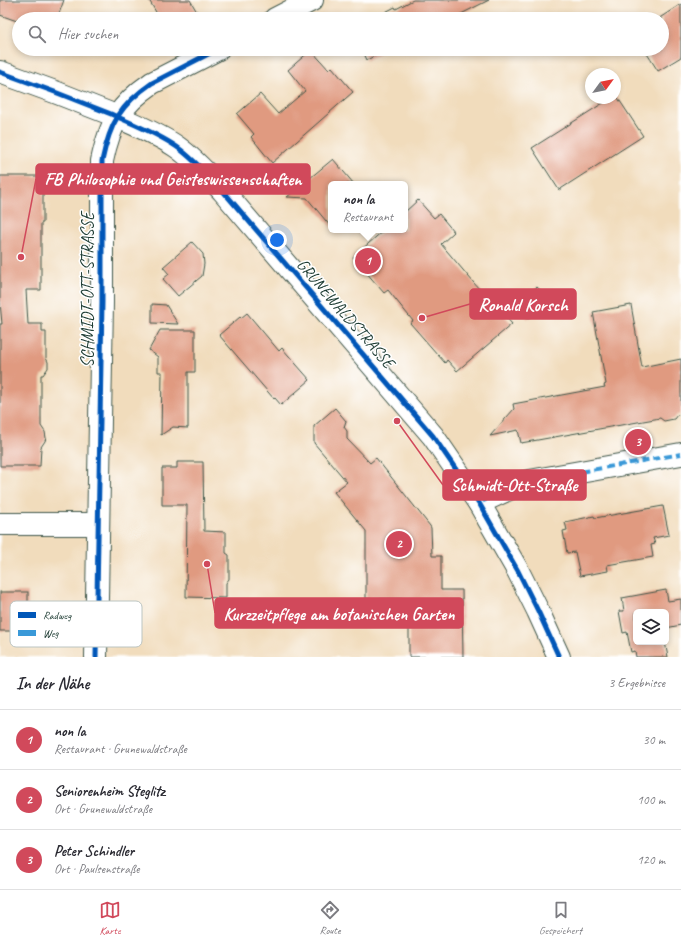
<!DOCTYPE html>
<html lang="de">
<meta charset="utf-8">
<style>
body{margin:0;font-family:Caveat,sans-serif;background:#f2f2f3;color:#2b2b33}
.controls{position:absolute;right:12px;bottom:12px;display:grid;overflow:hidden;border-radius:6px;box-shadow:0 2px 6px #0003}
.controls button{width:36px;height:36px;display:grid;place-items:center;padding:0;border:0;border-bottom:1px solid #e1e1e2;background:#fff;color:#2b2b33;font:20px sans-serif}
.compass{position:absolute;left:585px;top:68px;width:36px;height:36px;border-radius:50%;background:#fff;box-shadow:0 2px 6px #0003;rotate:57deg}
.you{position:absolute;left:277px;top:240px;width:14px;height:14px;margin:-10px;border:3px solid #fff;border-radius:50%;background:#1a73e8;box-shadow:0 0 0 6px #1a73e833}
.badge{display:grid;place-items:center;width:26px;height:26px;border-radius:50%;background:#d1495b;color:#fff;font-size:13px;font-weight:700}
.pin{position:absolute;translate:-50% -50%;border:2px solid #fff;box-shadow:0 1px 4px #0006}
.popup{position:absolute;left:328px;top:181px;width:80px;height:52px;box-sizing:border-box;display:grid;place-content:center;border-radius:6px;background:#fff;filter:drop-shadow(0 1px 3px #0005);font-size:13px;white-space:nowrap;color:#7c7c81}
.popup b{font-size:15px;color:#2b2b33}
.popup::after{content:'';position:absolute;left:50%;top:100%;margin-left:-8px;border:8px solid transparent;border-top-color:#fff}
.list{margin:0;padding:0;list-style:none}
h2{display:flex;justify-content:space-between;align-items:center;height:52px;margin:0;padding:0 16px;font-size:17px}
h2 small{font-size:13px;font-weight:400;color:#7c7c81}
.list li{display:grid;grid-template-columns:26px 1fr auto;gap:12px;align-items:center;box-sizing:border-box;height:60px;padding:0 16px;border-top:1px solid #e1e1e2}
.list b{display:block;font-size:15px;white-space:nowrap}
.list p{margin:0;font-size:13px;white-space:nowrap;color:#7c7c81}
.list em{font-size:13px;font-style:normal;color:#7c7c81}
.icon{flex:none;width:22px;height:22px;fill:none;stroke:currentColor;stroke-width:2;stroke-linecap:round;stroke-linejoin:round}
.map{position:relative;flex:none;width:681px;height:657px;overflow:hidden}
.search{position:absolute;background:#fff;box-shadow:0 2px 6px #0003;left:12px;right:12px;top:12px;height:44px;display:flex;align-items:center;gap:10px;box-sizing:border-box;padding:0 14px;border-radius:22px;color:#7c7c81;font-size:15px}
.sheet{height:232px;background:#fff}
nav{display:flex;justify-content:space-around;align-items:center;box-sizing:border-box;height:56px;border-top:1px solid #e1e1e2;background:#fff;font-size:11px;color:#7c7c81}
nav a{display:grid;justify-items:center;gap:2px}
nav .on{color:#d1495b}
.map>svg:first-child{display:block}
.building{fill:#e09a80}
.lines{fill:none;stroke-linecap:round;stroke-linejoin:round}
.street-casing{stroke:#3e5548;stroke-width:24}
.secondary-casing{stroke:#3e5548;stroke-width:24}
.street{stroke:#fff;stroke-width:22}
.secondary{stroke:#fff;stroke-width:22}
.quiet{stroke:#3a99d8;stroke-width:4;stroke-dasharray:8 4;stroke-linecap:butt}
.cycleway-casing{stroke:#fff;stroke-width:8}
.cycleway{stroke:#0057b8;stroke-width:5}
.labels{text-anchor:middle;stroke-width:3;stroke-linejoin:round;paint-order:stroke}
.street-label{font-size:17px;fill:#1f3d34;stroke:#fff}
.key{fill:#fff;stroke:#bcc5c2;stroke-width:1}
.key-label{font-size:11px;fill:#1f3d34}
.leader{fill:none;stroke:#d1495b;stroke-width:1.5}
.callout-dot{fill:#d1495b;stroke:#fff;stroke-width:1.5}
.callout{fill:#d1495b;stroke:#d1495b;stroke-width:1.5}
.callout-label{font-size:18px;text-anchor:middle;font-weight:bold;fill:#fff}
</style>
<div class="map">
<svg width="681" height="657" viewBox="0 0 681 657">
<rect width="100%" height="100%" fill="#fff"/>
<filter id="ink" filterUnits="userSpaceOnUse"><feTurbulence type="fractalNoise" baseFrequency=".025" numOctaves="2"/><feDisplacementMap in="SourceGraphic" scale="8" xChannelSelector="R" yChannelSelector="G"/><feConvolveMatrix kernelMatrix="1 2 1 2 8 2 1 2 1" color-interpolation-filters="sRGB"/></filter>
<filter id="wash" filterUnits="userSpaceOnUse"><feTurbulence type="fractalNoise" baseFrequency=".012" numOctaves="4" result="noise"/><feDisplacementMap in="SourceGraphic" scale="16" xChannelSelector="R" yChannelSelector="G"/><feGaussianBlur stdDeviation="0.9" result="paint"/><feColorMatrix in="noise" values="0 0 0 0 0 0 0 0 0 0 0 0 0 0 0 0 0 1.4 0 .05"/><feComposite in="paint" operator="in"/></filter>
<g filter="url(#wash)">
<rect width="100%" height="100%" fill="#f1dcbc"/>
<g id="blocks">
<g class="building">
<polygon points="0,0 64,0 57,19 18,18 17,21 0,15"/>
<polygon points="149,0 190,0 197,12 185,19 160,19"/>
<polygon points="413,0 489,0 451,19 372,19 395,7 396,9"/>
<polygon points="681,4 681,57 658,71 644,49 662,49 662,19 658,19"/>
<polygon points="362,49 387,49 367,60"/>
<polygon points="311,50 329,70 332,67 353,92 272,163 251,137 254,134 237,114 260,94 278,114 305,91 288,70"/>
<polygon points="615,95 616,95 643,136 559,190 532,148 611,98 615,98"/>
<polygon points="333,159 354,184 331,184 331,227 307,198 287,197"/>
<polygon points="0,176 43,176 43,223 41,223 41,290 26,290 28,324 42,324 42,332 46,332 46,358 48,362 48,368 43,375 41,375 41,426 45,432 46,438 45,441 41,447 40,466 0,466 0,324 2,324 0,303"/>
<polygon points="418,200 434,218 439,214 454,232 441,244 490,302 491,300 512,324 457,371 447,360 445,363 410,323 413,321 388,290 384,293 353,257 384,230 405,230 405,212"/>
<polygon points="192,242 203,254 204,264 202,276 178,296 163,279 169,274 163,267"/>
<polygon points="537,287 550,299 528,319 516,305"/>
<polygon points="152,304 166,305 178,324 152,323"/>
<polygon points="631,305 642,367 681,359 681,414 677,415 674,419 664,421 660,418 521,443 518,430 490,436 514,409 513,404 605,387 604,385 606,384 593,312"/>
<polygon points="247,313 279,351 282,348 310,380 281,405 275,398 274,399 219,335 240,317 241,318"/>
<polygon points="160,330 195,330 195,372 188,372 188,428 173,427 161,435 162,372 158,372 158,357 149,350"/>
<polygon points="335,408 346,421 344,427 347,431 347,439 370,463 376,458 430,526 431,528 432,556 441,556 441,590 462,590 463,657 409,657 409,599 366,599 366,531 334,492 347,482 314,443 314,426"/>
<polygon points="177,462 203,462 204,531 226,532 226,553 229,555 229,579 226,583 226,598 186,597 187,505 162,505 162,468 177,468"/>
<polygon points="663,506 669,535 653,538 655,544 651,545 653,557 607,565 608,571 580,576 575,552 567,553 563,531 567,530 565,522 594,516 595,518"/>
<polygon points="666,590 668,601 681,599 681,625 666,628 666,612 636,612 636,642 665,642 668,657 636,657 635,651 631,652 627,632 623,633 619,611 624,611 622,598"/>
<rect x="0" y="592" width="28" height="39"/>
</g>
</g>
</g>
<g filter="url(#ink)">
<use href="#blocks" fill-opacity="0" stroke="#3e5548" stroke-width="1"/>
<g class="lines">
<g class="street-casing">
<g id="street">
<polyline points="275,19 312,0"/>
<polyline points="479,503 524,482 681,454"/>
<polyline points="0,524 98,524"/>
<path d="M96 657 102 302V161C110 123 120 105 152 83L218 49"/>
</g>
</g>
<g class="secondary-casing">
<path id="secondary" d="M0 72C37 85 74 99 111 114 133 124 157 133 177 147 194 159 208 175 223 191L433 436 479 503 518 571 538 611 559 657"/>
</g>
<use href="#street" class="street"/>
<use href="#secondary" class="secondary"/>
<polyline class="quiet" points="479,503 524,482 681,454"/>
<g class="cycleway-casing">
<g id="cycleway">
<path d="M0 72C37 85 74 99 111 114 133 124 157 133 177 147 194 159 208 175 223 191L433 436 479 503 518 571 538 611 559 657"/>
<path d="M96 657 102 302V161C110 123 120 105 152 83L218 49"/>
</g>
</g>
<use href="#cycleway" class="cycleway"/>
</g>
</g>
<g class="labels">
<g class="street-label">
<text transform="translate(87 290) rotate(-90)" y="6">SCHMIDT-OTT-STRASSE</text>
<text transform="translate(346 313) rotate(49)" y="6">GRUNEWALDSTRASSE</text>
</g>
</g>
<rect x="10" y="601" width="132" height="46" rx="6" class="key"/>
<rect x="18" y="612" width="18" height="6" fill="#0057b8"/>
<rect x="18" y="630" width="18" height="6" fill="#3a99d8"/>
<g class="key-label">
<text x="43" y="619">Radweg</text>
<text x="43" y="637">Weg</text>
</g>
<path class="leader" d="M21 257L36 179M422 318L470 304M397 421L443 485M207 564L215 613"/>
<g class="callout-dot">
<circle cx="21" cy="257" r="4"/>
<circle cx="422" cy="318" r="4"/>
<circle cx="397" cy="421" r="4"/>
<circle cx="207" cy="564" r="4"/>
</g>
<g class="callout">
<rect x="36" y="164" width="274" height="30" rx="4"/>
<rect x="470" y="289" width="106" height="30" rx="4"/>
<rect x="443" y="470" width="143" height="30" rx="4"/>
<rect x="215" y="598" width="248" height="30" rx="4"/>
</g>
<g class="callout-label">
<text x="173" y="185">FB Philosophie und Geisteswissenschaften</text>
<text x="523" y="311">Ronald Korsch</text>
<text x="514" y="491">Schmidt-Ott-Straße</text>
<text x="339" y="620">Kurzzeitpflege am botanischen Garten</text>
</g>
</svg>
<div class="controls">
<button><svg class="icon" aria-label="layers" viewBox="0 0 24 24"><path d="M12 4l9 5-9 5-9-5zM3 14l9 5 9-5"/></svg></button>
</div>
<svg class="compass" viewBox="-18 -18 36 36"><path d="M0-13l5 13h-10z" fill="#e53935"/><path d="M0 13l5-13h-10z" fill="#7c7c81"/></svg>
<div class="you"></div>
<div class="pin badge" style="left:368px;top:261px">1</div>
<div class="popup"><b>non la</b>Restaurant</div>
<div class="pin badge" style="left:399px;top:544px">2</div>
<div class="pin badge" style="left:638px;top:442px">3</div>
<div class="search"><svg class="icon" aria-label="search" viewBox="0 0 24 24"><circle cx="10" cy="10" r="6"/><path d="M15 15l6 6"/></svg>Hier suchen</div>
</div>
<section class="sheet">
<h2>In der Nähe<small>3 Ergebnisse</small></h2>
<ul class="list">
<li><span class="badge">1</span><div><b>non la</b><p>Restaurant · Grunewaldstraße</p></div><em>30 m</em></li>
<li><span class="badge">2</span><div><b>Seniorenheim Steglitz</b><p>Ort · Grunewaldstraße</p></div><em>100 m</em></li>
<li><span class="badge">3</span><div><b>Peter Schindler</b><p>Ort · Paulsenstraße</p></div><em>120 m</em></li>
</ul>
</section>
<nav>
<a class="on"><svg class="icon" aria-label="map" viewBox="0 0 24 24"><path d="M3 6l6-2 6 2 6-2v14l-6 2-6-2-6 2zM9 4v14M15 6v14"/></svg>Karte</a>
<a><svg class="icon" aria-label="directions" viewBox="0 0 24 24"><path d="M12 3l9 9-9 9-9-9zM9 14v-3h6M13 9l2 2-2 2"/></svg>Route</a>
<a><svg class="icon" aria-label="saved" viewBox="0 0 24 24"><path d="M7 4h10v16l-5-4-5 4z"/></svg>Gespeichert</a>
</nav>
